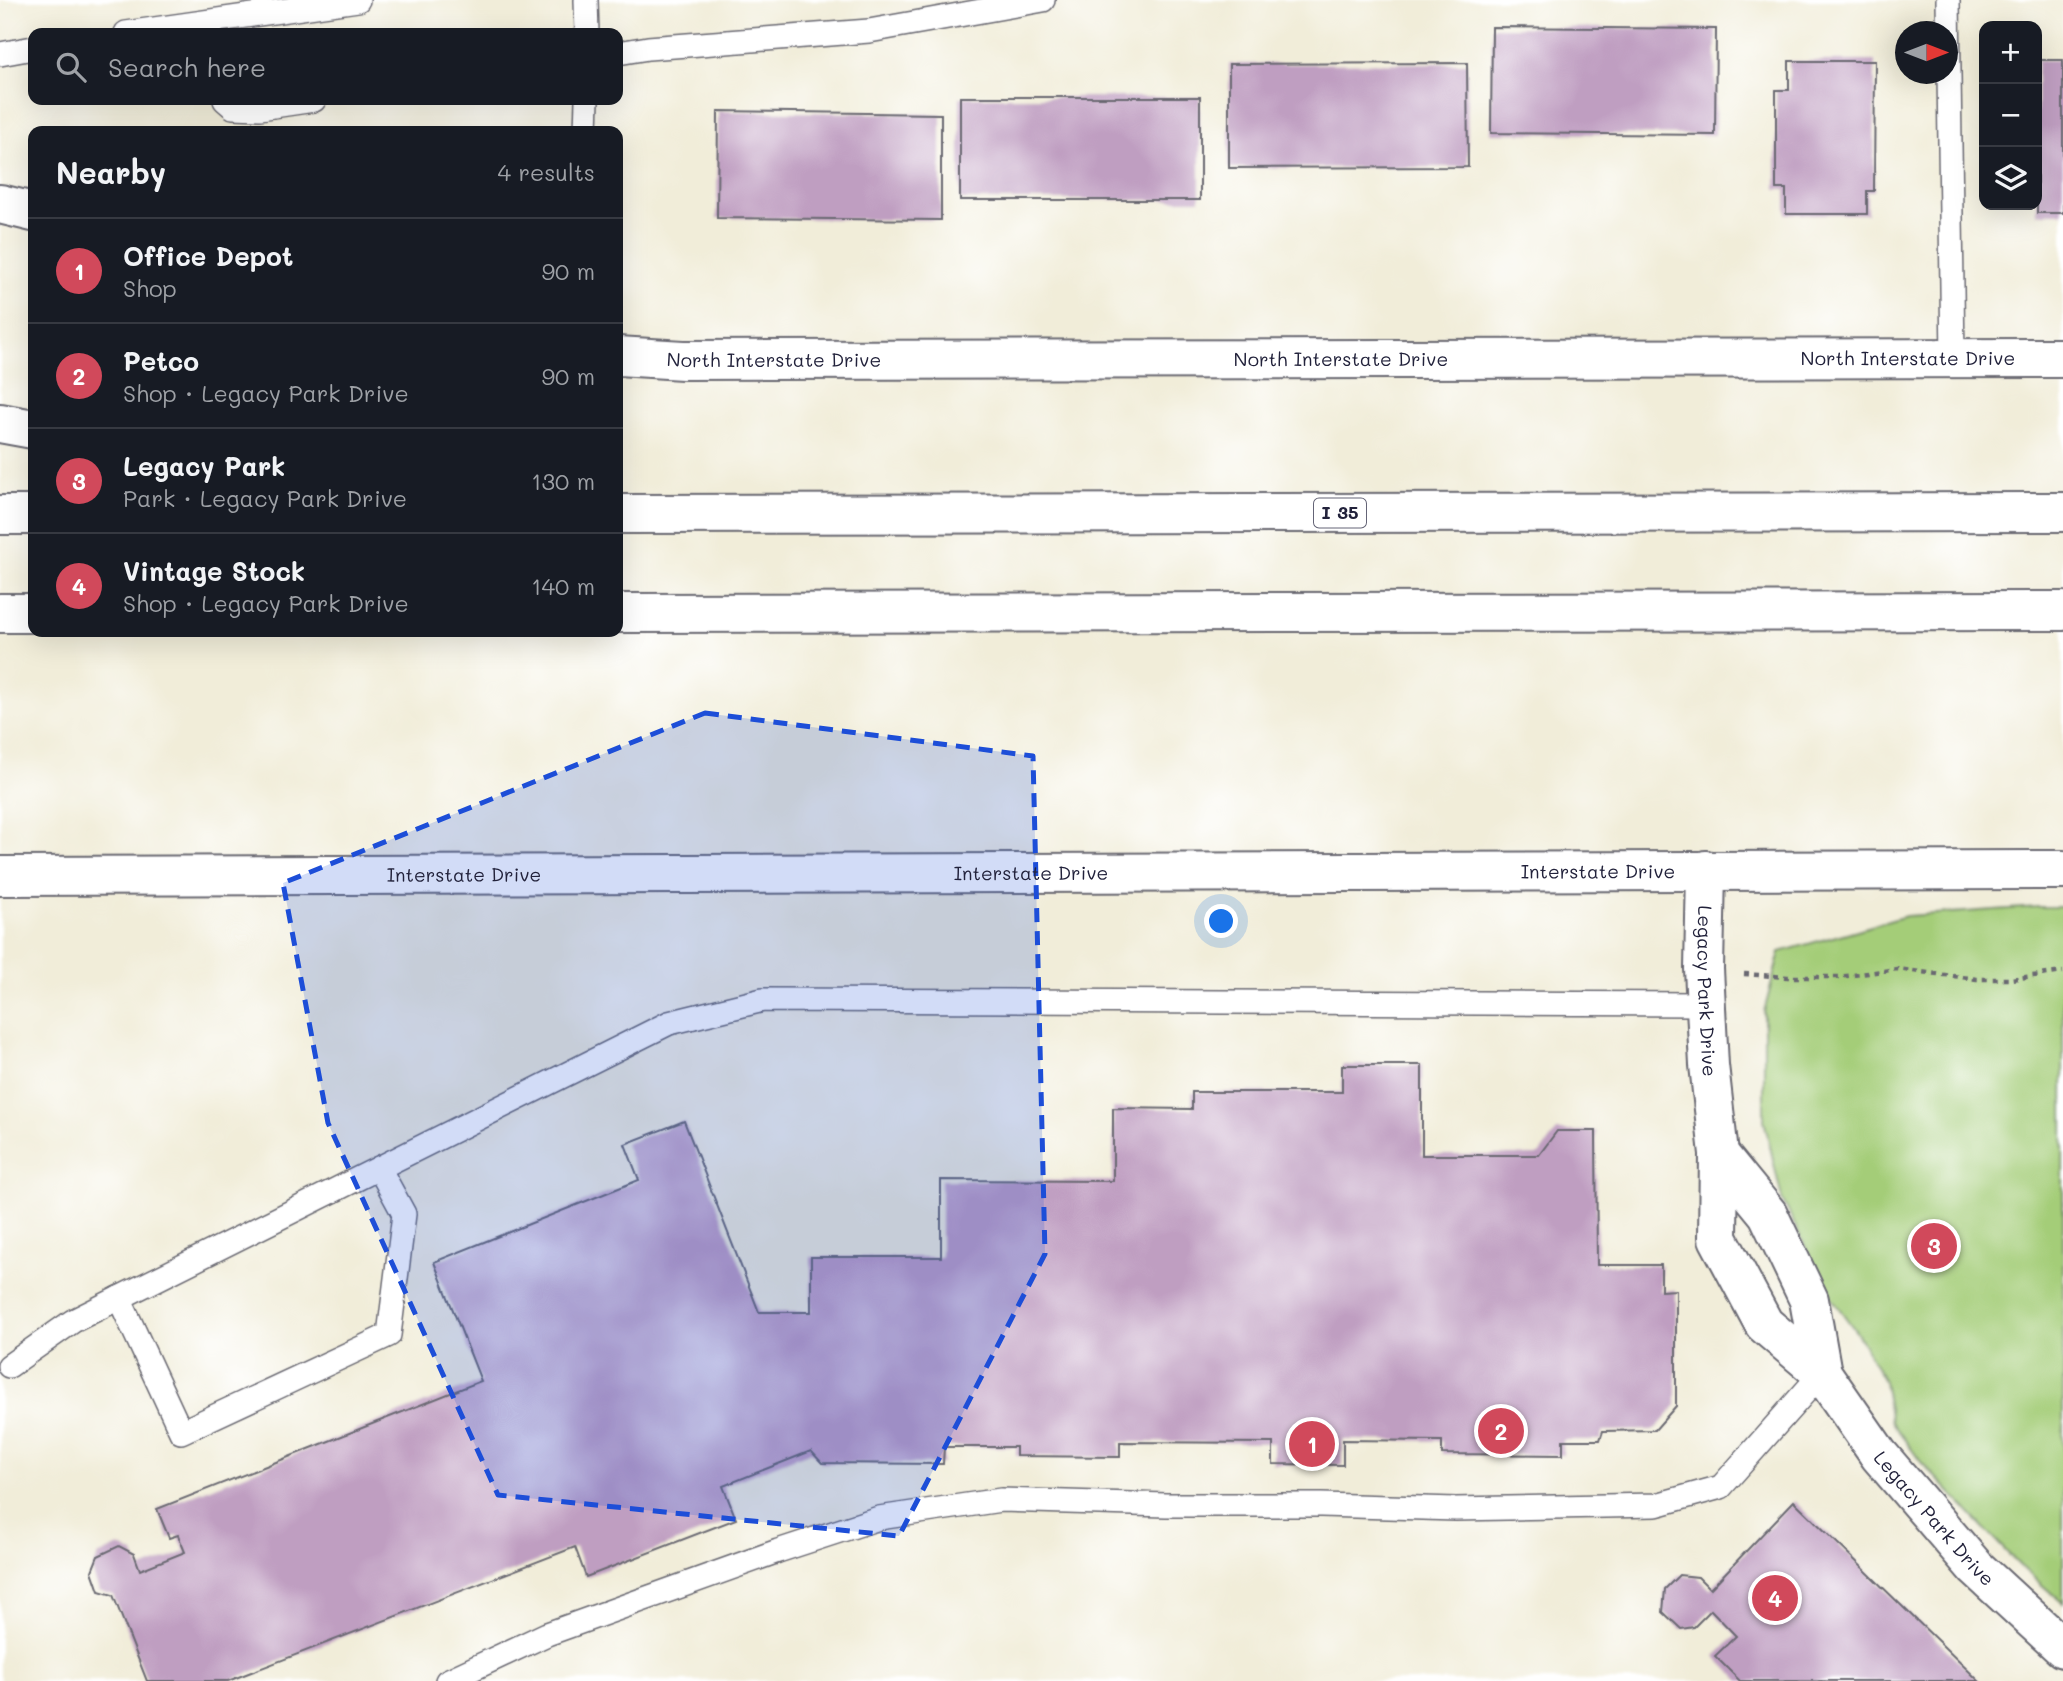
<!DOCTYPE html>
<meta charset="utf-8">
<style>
body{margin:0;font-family:Mali,sans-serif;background:#20242c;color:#f1f3f6}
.controls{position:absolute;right:21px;top:21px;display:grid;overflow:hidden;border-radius:14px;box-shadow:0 7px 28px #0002}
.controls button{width:63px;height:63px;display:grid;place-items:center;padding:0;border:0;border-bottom:2px solid #363941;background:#171b24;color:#f1f3f6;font:35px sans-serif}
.compass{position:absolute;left:1895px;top:21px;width:63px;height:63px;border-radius:50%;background:#171b24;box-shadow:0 7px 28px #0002;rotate:90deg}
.you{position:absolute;left:1222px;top:922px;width:24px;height:24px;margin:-18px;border:5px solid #fff;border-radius:50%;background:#1a73e8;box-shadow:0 0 0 10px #1a73e833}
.badge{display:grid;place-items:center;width:46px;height:46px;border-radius:50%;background:#d1495b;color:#fff;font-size:23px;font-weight:700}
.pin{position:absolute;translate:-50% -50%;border:4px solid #fff;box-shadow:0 2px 7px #0006}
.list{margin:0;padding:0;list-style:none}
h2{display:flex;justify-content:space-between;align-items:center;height:91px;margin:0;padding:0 28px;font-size:30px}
h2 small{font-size:23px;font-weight:400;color:#9ea1a6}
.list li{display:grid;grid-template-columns:46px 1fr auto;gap:21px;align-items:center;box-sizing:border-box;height:105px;padding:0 28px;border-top:2px solid #363941}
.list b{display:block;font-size:26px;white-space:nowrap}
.list p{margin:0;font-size:23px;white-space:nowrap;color:#9ea1a6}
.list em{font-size:23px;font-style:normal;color:#9ea1a6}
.icon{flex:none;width:38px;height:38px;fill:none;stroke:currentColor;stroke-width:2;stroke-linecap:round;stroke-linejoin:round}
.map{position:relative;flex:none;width:2063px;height:1681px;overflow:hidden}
.search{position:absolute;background:#171b24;box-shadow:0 7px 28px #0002;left:28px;top:28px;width:595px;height:77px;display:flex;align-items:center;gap:18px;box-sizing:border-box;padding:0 24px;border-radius:14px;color:#9ea1a6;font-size:26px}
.panel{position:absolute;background:#171b24;box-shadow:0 7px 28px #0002;left:28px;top:126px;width:595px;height:511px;border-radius:14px}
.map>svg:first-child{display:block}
.green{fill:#a4cd78;stroke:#63785a;stroke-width:2}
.building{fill:#bf9ec1}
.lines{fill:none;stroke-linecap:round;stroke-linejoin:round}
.lane-casing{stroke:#6a6972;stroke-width:26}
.street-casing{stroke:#6a6972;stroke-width:42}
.secondary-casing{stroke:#6a6972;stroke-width:42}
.highway-casing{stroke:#6a6972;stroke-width:42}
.path{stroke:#6a6972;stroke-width:4.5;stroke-dasharray:5 5;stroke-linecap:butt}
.lane{stroke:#fff;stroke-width:23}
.street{stroke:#fff;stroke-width:38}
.secondary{stroke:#fff;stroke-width:38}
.highway{stroke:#fff;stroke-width:38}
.marked{fill:#1d4ed8;fill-opacity:0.2;stroke:#1d4ed8;stroke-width:5;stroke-dasharray:14 9;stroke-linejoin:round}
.labels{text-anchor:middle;stroke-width:6;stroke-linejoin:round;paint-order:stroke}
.shield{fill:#fff;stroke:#646476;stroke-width:2}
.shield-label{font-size:18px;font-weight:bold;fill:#22223b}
.street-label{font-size:19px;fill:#22223b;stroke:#fff}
</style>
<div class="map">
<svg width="2063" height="1681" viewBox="0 0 2063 1681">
<rect width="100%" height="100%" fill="#fff"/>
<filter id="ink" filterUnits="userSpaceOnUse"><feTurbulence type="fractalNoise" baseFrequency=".0143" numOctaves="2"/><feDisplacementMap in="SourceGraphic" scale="14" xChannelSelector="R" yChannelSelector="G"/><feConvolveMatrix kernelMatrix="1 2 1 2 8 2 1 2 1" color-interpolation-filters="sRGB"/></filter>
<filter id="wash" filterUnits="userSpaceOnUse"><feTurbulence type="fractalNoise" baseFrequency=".00686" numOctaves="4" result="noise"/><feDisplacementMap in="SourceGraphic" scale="28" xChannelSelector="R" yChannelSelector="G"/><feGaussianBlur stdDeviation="1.57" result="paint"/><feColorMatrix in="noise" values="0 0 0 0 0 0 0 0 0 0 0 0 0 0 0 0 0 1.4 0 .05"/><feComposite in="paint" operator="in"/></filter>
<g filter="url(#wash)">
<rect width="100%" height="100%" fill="#f1edd9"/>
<polygon class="green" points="2038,907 2063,907 2063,1603 2019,1565 1921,1462 1891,1421 1884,1381 1857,1333 1828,1293 1782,1199 1764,1120 1764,1012 1780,952 1906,916"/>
<g id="blocks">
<g class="building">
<polygon points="1492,27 1716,29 1715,135 1491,133"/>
<rect x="2037" y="60" width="26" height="153"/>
<polygon points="1789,61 1875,61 1874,191 1867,191 1867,214 1786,214 1786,189 1776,189 1776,90 1789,90"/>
<polygon points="1467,63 1468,167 1229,168 1229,64"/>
<rect x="960" y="97" width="240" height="103"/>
<polygon points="718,111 941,114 941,220 717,218"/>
<polygon points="1342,1065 1422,1065 1422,1155 1539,1155 1557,1131 1596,1131 1597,1265 1661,1265 1661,1291 1676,1290 1676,1406 1655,1430 1603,1431 1600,1440 1563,1440 1563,1455 1442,1454 1442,1441 1343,1440 1343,1465 1273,1464 1273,1443 1120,1442 1120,1457 1016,1456 1016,1447 944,1447 943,1464 822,1463 811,1451 723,1486 736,1519 586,1577 575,1547 228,1681 147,1681 113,1595 99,1591 92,1571 98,1556 119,1546 134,1554 140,1570 185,1552 178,1535 169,1538 157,1509 481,1381 434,1262 639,1180 625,1144 684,1121 759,1312 811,1312 811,1257 941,1257 941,1180 1113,1181 1113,1108 1192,1109 1192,1092 1342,1092"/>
<polygon points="1794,1501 1979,1681 1740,1681 1715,1656 1736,1636 1711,1610 1694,1627 1681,1629 1663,1612 1665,1589 1679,1575 1698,1577 1710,1589"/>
</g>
</g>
</g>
<g filter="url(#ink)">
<use href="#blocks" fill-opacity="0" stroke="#6a6972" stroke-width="2"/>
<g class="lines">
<g class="lane-casing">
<g id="lane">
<polyline points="586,0 587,33"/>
<polyline points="1948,0 1953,359"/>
<polyline points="126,33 358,0"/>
<polyline points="618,53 648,48 869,31 1043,0"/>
<polyline points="0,54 33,48"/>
<polyline points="225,100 233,107 260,108 314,100"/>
<polyline points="586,131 587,100"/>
<polyline points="119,1298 181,1432 389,1335 404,1214 379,1168"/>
<polyline points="9,1366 73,1321 669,1023 763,1000 1706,1004"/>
<polyline points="447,1681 547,1634 778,1551 879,1518 1001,1500 1166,1505 1321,1505 1456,1509 1656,1505 1721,1487 1822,1373"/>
</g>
</g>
<g class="street-casing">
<g id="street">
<path id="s1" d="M1706 870 1704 969 1709 1065 1719 1154 1718 1238 1764 1324 1822 1373 1879 1455 1976 1568 2063 1648"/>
<polyline points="1719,1154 1768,1214 1809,1300 1822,1373"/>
</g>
</g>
<g class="secondary-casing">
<g id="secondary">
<polyline points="0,204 33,212"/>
<path id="s2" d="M618 356 683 360 2063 358"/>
<path id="s3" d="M0 876 2063 870"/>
</g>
</g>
<g class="highway-casing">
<g id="highway">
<polyline points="0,423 33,429"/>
<polyline points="618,514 2063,512"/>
<polyline points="0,515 33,515"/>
<polyline points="0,613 33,613"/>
<polyline points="618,613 2063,611"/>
</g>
</g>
<polyline class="path" points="1744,974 1788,977 1839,977 1897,969 1977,979 2011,979 2063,972"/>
<use href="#lane" class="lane"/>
<use href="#street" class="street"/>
<use href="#secondary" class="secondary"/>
<use href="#highway" class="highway"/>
</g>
</g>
<path class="marked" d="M705 713 1033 756 1045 1254 899 1536 498 1495 328 1123 283 883Z"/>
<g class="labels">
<rect class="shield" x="1314" y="498.5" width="52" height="29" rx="5"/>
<g class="shield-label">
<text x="1340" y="519">I 35</text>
</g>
<g class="street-label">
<text dy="7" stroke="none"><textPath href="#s2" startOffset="156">North Interstate Drive</textPath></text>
<text dy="7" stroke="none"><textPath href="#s2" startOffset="723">North Interstate Drive</textPath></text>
<text dy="7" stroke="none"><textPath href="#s2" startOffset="1290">North Interstate Drive</textPath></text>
<text dy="7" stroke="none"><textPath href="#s3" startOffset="1598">Interstate Drive</textPath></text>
<text dy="7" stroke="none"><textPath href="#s3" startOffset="1031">Interstate Drive</textPath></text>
<text dy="7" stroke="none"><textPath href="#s3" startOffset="464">Interstate Drive</textPath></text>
<text dy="7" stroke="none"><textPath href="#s1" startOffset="121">Legacy Park Drive</textPath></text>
<text dy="7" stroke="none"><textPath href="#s1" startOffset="726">Legacy Park Drive</textPath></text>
</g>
</g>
</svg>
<div class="controls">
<button>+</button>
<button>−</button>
<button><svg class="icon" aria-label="layers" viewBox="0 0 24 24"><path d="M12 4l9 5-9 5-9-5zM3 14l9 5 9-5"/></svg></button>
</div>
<svg class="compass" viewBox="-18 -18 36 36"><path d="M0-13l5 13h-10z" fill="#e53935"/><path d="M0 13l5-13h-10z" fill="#9ea1a6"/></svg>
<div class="you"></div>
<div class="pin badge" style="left:1312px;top:1444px">1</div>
<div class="pin badge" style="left:1501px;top:1431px">2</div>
<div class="pin badge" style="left:1934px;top:1246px">3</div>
<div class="pin badge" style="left:1775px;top:1598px">4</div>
<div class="search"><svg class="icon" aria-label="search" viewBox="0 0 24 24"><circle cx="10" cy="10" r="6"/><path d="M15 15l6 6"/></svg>Search here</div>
<section class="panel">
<h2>Nearby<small>4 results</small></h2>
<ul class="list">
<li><span class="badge">1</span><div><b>Office Depot</b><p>Shop</p></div><em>90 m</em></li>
<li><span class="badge">2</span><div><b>Petco</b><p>Shop · Legacy Park Drive</p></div><em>90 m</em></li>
<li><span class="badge">3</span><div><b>Legacy Park</b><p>Park · Legacy Park Drive</p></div><em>130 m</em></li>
<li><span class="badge">4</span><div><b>Vintage Stock</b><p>Shop · Legacy Park Drive</p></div><em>140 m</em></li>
</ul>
</section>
</div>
